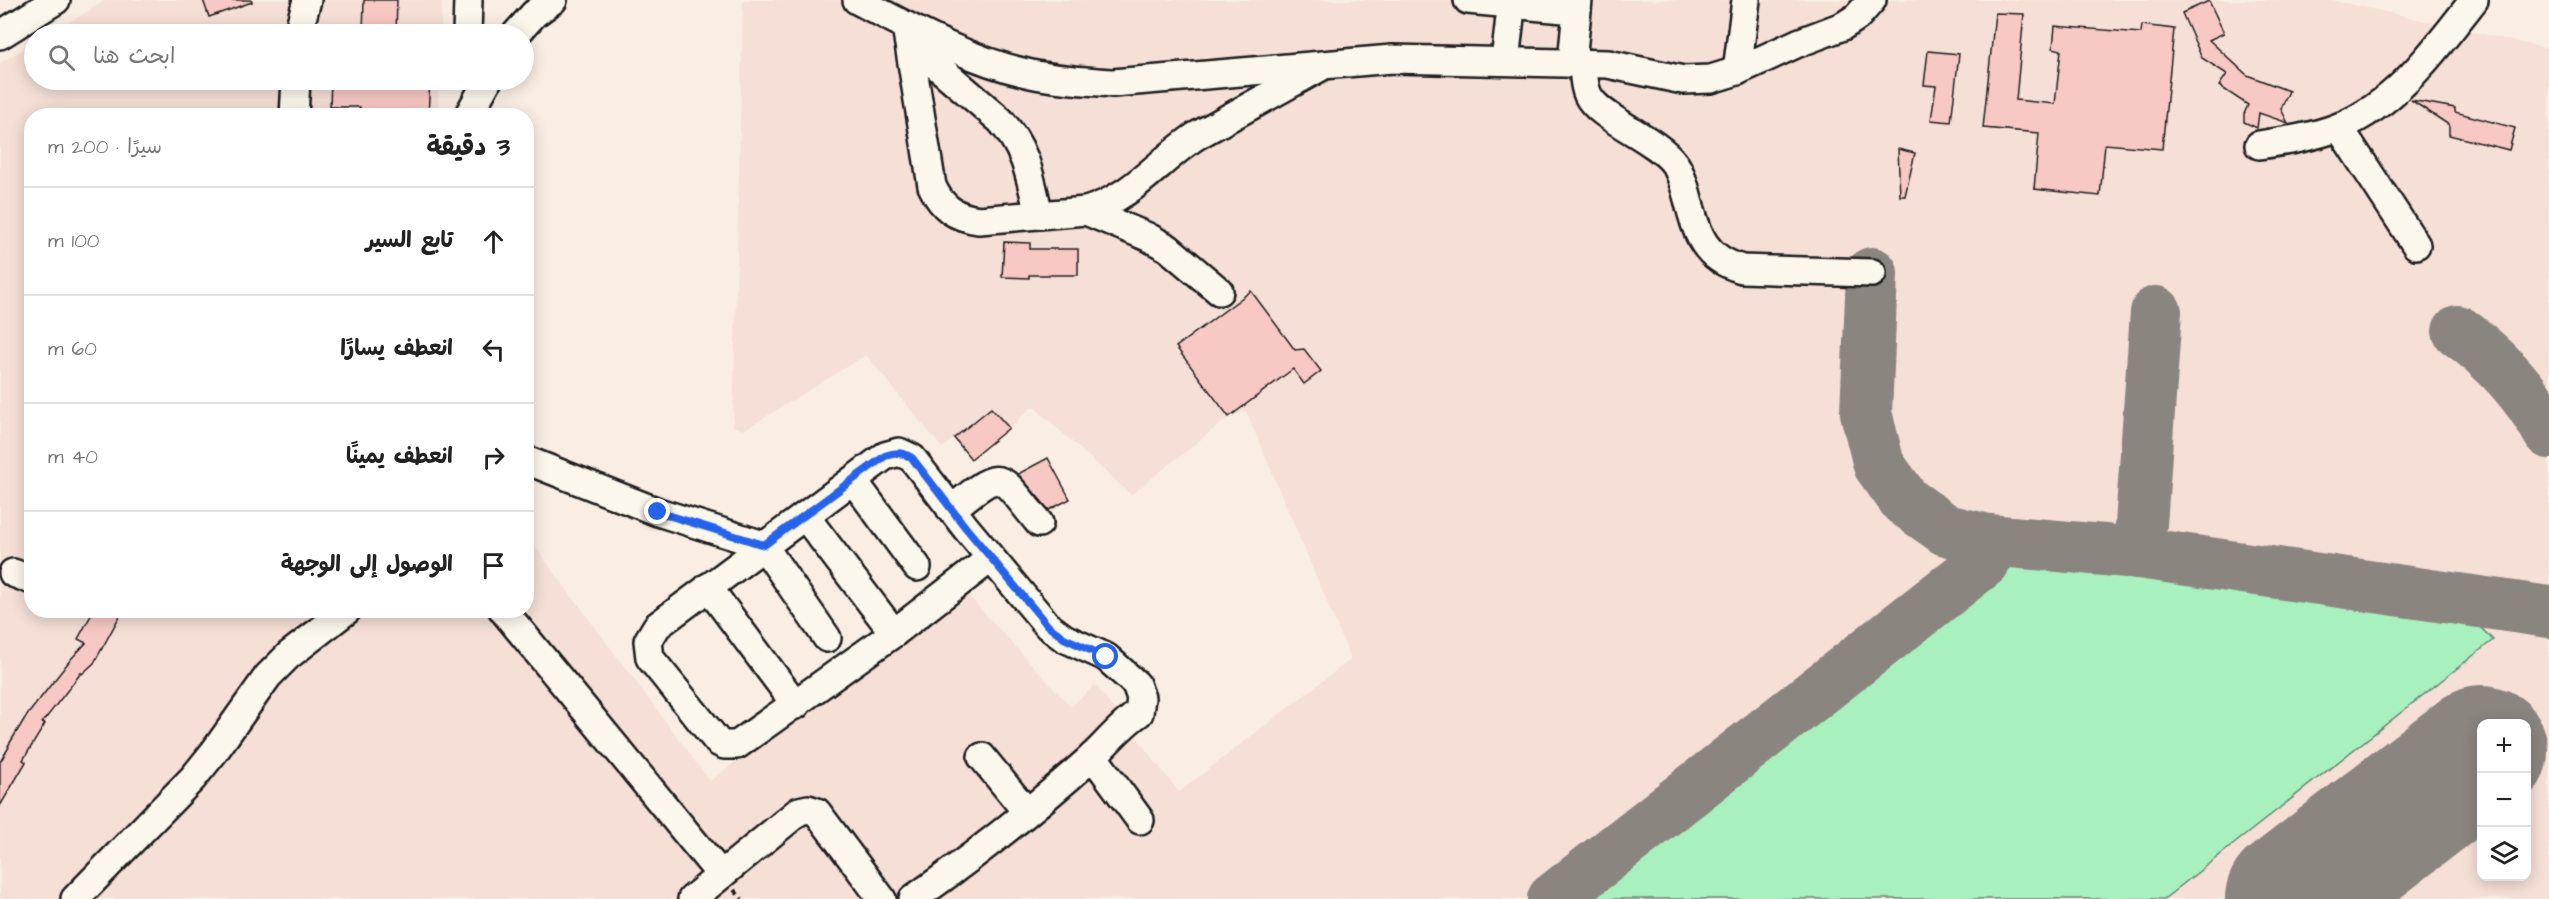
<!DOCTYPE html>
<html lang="ar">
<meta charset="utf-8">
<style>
body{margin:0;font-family:"Architects Daughter","Playpen Sans Arabic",sans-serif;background:#f2f2f2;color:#222;direction:rtl}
.controls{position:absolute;right:18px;bottom:18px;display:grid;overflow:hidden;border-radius:12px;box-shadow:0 3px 15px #0003}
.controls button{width:54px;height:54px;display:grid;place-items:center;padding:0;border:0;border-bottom:2px solid #e0e0e0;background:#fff;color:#222;font:30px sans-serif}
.stop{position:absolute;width:18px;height:18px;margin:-14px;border:4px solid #2563eb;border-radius:50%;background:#fff}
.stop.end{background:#2563eb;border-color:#fff;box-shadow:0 2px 6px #0008}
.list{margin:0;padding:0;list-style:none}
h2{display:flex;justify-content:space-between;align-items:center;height:78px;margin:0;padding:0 24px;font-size:26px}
h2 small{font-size:20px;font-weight:400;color:#767676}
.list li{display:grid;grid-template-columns:39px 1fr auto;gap:18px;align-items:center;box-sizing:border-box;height:108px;padding:0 24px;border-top:2px solid #e0e0e0}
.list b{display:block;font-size:22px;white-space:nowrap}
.list em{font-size:20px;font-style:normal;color:#767676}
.icon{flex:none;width:33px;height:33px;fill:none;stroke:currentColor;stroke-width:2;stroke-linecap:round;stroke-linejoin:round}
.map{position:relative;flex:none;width:2549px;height:899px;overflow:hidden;direction:ltr}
.search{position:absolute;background:#fff;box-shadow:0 3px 15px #0003;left:24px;top:24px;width:510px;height:66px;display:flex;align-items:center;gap:15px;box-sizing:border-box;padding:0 21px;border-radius:33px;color:#767676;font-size:22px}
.panel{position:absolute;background:#fff;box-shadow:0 3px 15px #0003;left:24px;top:108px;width:510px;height:510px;border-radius:24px;direction:rtl}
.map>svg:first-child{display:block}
.built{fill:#f5dfd6;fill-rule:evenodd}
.green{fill:#a8f1bf;stroke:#62866e;stroke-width:1.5}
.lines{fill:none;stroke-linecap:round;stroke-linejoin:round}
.taxiway{stroke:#8b8580;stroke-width:52}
.runway{stroke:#8b8580;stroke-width:132}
.building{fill:#f8c8c4;stroke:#1c1c1c;stroke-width:1.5}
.minor-casing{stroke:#1c1c1c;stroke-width:32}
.path{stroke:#1c1c1c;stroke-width:4;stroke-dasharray:6 4.5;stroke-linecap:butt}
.minor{stroke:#fbf7ec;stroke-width:27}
.route{stroke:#2563eb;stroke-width:8}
</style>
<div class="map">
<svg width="2549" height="899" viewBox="0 0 2549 899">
<rect width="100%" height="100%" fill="#faeee4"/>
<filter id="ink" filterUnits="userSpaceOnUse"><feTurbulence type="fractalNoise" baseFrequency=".0167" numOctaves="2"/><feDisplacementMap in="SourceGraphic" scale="12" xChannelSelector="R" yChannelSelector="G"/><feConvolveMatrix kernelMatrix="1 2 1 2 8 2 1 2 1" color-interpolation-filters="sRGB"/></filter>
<g filter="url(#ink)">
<g class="built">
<polygon points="106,0 442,0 441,34 49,34"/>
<path d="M743 0H2332L2549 49V899H0V63L34 43V80H439L438 115 32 116V610H526L527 536 710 781 963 590 1071 707 1095 685 1179 792 1351 659 1246 411 1229 417 1131 495 1033 406 1009 428 991 408 942 448 866 355 744 430 733 426ZM2482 724H2526V876H2482Z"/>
</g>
<polygon class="green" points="2022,563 2458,617 2479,626 2493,640 2164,899 1571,899 1778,741 1912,632 2000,577 2013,565"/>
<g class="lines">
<g class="taxiway">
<path d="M2458 331C2495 358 2527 392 2549 433"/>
<polyline points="1988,540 2139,553 2156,312"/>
<polyline points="2139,553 2549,612"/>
<polyline points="1553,899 1984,562 1988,540 1946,530 1905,501 1879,465 1866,413 1872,273"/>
</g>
<polyline class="runway" points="2291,899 2482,751"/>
</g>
<g class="building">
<polygon points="203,0 251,0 252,2 209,17"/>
<polygon points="364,0 397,0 396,34 363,34"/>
<polygon points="2209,1 2224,33 2209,40 2247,75 2289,91 2281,109 2288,123 2259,113 2257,128 2244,122 2244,114 2248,105 2219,86 2227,74 2202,58 2182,13"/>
<polygon points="1995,13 2024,14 2016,100 2055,104 2061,50 2053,48 2055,26 2141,33 2142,25 2174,29 2162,149 2105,144 2100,196 2034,189 2039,133 1983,128"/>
<polygon points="1928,51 1959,54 1951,122 1931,120 1936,86 1924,85"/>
<polygon points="331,80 430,80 428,116 359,116 360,107 330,107"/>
<polygon points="2411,100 2455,108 2455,112 2515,128 2509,150 2449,135 2449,125"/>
<polygon points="1898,149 1915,153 1905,196 1900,196"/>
<polygon points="1004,242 1030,243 1030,249 1078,249 1078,275 1029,275 1029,278 1002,277"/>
<polygon points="1251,291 1295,350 1304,349 1321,371 1304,384 1293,369 1229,417 1176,347"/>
<polygon points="991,408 1009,428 971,459 954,438"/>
<polygon points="1048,458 1070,499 1049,510 1018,474"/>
<polygon points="94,610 123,610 94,663 82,674 81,673 42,723 45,724 23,760 26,762 0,806 0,762 9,747 8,746 25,718 71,659 86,643 78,639"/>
</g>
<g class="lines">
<g class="minor-casing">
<g id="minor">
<path d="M857 0C912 29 970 61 1031 74 1058 80 1085 81 1113 83L1392 59 1608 64 1683 80 1711 79 1737 71 1798 43 1843 26 1857 17 1872 0"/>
<polyline points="1468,0 1575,10"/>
<path d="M906 26 932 186C942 208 955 217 979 220L1086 211C1133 197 1157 162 1196 136L1319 68"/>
<polyline points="298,34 307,0"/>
<polyline points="467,34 468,0"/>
<polyline points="516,34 534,14 553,0"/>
<polyline points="0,35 56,0"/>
<path d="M909 42 1000 120C1027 150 1030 177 1039 215"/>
<polyline points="1505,61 1512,0"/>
<polyline points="1572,62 1578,0"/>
<path d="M1583 63C1584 73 1583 85 1588 95 1598 118 1657 139 1674 163 1680 170 1682 180 1685 188 1696 227 1699 257 1742 269L1872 273"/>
<polyline points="1737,71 1746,0"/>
<polyline points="294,116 296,80"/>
<polyline points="468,116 488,80"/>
<polyline points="2339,127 2416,245"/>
<path d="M2259 145C2286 141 2313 137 2339 127 2398 103 2436 48 2474 0"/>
<polyline points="1086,211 1148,237 1168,248 1219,291"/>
<polyline points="526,460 658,512 763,545 827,638"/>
<polyline points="853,480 917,567"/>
<path d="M951 510C1004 466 997 472 1039 523"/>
<polyline points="805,516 894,633"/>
<polyline points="13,573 32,580"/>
<polyline points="708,587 796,705"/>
<polyline points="503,610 721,875"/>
<polyline points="1093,756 1140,820"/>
<polyline points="982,757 1026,811"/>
<polyline points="75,899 193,778 214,752 268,676 289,655 347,610"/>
<polyline points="692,899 799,811 808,809 817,812 882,899"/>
<path d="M913 899C975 856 1036 807 1092 757 1108 742 1121 725 1139 713L1141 698 1136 684 1106 657 1064 638 1048 626 966 528 912 458 899 452 885 456 657 626 648 641 650 658 718 742 724 745H737L894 633 991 558"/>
</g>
</g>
<polyline class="path" points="734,890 742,899"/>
<use href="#minor" class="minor"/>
</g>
</g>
<g class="lines" filter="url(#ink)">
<path class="route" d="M658 512 764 545 885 456C896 452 903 452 912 458L966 528 1048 626 1064 638 1106 657"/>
</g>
</svg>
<div class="controls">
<button>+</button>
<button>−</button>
<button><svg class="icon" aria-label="layers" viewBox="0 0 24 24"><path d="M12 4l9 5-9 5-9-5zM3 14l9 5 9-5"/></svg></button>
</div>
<div class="stop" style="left:1106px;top:657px"></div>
<div class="stop end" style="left:658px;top:512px"></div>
<div class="search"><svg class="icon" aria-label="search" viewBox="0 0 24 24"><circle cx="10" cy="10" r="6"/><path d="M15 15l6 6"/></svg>ابحث هنا</div>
<section class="panel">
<h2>3 دقيقة<small>سيرًا · 200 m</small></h2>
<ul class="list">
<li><svg class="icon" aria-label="ahead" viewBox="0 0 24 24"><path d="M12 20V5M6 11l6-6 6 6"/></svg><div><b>تابع السير</b></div><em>100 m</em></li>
<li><svg class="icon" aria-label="left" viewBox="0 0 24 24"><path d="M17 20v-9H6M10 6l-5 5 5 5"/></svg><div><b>انعطف يسارًا</b></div><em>60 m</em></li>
<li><svg class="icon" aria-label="right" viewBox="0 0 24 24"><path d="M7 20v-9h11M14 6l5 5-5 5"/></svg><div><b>انعطف يمينًا</b></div><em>40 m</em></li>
<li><svg class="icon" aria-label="arrive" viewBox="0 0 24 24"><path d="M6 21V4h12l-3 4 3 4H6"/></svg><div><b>الوصول إلى الوجهة</b></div></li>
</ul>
</section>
</div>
